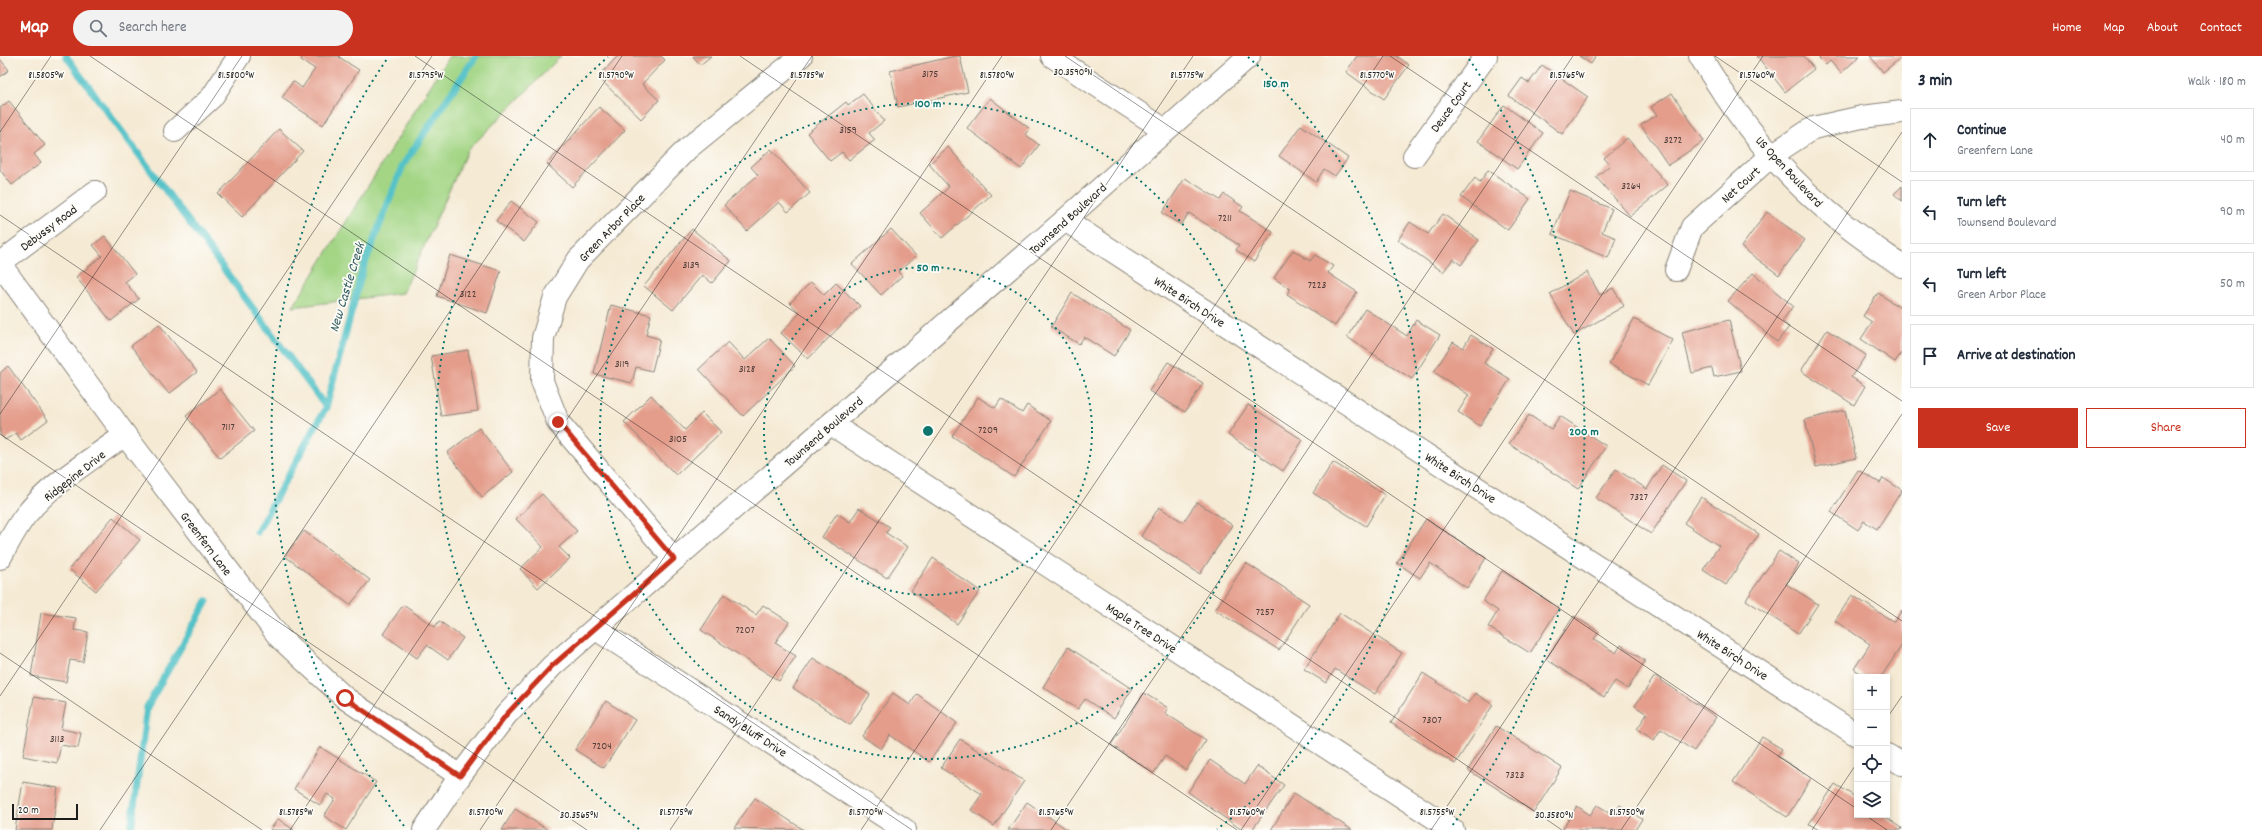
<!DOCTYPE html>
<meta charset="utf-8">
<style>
body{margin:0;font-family:Dekko,sans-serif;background:#f2f2f3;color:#1f2937}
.controls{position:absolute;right:12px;bottom:12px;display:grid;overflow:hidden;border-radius:0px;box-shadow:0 2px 6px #0003}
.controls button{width:36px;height:36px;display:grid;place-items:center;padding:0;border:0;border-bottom:1px solid #e0e1e3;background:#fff;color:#1f2937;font:20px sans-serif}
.scale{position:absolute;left:12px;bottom:10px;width:66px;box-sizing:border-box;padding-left:4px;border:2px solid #1c1c1c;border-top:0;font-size:11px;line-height:14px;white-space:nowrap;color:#1c1c1c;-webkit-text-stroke:3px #fdfcf7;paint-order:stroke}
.stop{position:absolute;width:12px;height:12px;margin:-9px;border:3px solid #c8321e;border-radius:50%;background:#fff}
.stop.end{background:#c8321e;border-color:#fff;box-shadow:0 1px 4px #0008}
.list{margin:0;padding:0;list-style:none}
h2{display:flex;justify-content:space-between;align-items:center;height:52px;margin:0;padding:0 16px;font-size:17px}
h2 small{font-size:13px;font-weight:400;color:#747a83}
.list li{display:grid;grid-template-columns:26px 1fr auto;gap:12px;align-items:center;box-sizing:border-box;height:64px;margin:0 8px 8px;padding:0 8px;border:1px solid #e0e1e3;border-radius:0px}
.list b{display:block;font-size:15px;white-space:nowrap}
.list p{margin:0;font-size:13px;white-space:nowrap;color:#747a83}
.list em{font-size:13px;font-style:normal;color:#747a83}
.actions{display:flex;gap:8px;padding:12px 16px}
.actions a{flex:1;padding:9px 0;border:1px solid #c8321e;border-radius:0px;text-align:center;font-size:14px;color:#c8321e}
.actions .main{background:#c8321e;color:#fff}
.icon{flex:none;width:22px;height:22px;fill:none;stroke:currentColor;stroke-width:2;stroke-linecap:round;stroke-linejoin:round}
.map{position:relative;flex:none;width:1902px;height:774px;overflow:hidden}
header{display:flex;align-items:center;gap:24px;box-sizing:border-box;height:56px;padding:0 20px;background:#c8321e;color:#fff}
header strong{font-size:19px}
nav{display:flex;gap:22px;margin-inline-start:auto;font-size:14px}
.search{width:280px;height:36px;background:#f2f2f3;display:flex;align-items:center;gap:10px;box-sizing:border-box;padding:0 14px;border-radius:22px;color:#747a83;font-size:15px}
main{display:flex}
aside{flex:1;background:#fff}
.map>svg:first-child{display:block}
.green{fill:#a3d585;stroke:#607850}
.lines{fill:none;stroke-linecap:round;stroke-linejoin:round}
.stream{stroke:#54c2c8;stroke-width:7}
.building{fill:#e49d8b}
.street-casing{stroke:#888378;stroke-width:24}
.secondary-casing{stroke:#888378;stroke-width:24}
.street{stroke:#fff;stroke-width:22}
.secondary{stroke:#fff;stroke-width:22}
.route{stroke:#c8321e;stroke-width:5}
.ticks{fill:none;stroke:#1c1c1c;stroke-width:1;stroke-opacity:0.45}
.ring{fill:none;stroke:#0f766e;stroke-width:2;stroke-dasharray:2 4}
.labels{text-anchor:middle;stroke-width:3.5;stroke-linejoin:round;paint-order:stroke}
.number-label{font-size:11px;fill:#4e3c38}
.street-label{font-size:13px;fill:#1c1c1c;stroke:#fdfcf7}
.water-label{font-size:14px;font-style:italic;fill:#325e61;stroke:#fdfcf7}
.ticks-label{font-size:10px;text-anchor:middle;fill:#1c1c1c;stroke:#fdfcf7;stroke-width:3.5;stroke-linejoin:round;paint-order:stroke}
.centre{fill:#0f766e;stroke:#fdfcf7;stroke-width:2}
.ring-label{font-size:12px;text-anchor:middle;font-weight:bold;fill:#0f766e;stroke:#fdfcf7;stroke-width:3.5;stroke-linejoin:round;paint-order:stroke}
</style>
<header>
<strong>Map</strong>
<div class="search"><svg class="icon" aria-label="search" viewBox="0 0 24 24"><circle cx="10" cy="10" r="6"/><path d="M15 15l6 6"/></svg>Search here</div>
<nav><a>Home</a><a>Map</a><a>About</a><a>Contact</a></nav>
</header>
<main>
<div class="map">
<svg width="1902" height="774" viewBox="0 0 1902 774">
<rect width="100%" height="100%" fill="#fdfcf7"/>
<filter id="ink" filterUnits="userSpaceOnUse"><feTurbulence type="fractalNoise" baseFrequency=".025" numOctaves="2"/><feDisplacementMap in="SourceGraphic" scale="8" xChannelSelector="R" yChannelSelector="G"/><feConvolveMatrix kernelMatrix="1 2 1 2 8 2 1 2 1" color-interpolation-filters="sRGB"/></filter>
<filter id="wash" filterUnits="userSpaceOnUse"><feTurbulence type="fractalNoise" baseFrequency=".012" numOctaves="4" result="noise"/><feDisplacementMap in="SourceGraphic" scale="16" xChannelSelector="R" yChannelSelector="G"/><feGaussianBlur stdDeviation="0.9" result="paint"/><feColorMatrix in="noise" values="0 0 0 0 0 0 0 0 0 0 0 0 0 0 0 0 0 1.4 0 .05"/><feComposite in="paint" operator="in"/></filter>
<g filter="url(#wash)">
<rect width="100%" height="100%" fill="#f5ead4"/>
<polygon class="green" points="449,0 561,0 467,95 403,237 293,251"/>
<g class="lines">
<g class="stream">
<polyline points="66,0 326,351"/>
<polyline points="257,476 326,351 363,212 403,109 476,0"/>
<polyline points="131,774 147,651 207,545"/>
</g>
</g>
<g id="blocks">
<g class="building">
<polygon points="303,0 340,0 339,1 359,14 323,69 282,42 293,25 302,32 315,13 301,4"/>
<polygon points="618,0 661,0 665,4 642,28 659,44 641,63 598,21"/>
<polygon points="693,0 711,0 700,9"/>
<polygon points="955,0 960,0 968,36 898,51 890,15"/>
<polygon points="1357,0 1397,0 1409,9 1384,43 1346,16"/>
<polygon points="1579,0 1596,0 1591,8"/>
<polygon points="1757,0 1804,0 1814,13 1785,36"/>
<polygon points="1817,0 1860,0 1841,17 1830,5 1826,9"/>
<polygon points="1870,0 1902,0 1902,1 1883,16"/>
<polygon points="0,3 9,14 0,21"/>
<polygon points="1542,9 1588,41 1562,78 1509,40 1522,22 1529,27"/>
<polygon points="1672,37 1704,85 1668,109 1641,69 1657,59 1651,51"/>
<polygon points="863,38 884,65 869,77 875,84 849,104 842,96 830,105 807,77 846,46 848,49"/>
<polygon points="990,42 1030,73 1025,78 1039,89 1021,113 967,72"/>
<polygon points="9,45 45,89 34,98 41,107 12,129 0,114 0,52"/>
<polygon points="1504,49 1543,77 1517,113 1478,85"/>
<polygon points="599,51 625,74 572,131 547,108"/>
<polygon points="1301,69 1348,102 1335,120 1324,113 1316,126 1279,100"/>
<polygon points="279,73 303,95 242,161 218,138"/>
<polygon points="1627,82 1668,129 1630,160 1596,121 1610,109 1604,102"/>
<polygon points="948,91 991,139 942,182 920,157 949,131 929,108"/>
<polygon points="771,93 810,137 788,156 779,146 747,175 724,149 758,119 751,111"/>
<polygon points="1488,114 1530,143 1508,174 1461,141 1475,122 1480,126"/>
<polygon points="1185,122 1220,144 1224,138 1243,151 1240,155 1273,176 1254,206 1236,194 1239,189 1189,157 1181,169 1162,157"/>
<polygon points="1902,130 1902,145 1894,138"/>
<polygon points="1570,135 1612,153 1602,176 1616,182 1608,202 1552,178"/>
<polygon points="511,145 539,166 524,186 496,165"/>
<polygon points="1767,156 1805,184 1779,219 1741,191"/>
<polygon points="1443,158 1479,184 1461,209 1453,203 1443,216 1398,184 1410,166 1428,178"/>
<polygon points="692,173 731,205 712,227 702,219 673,254 644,230"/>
<polygon points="891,173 916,200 898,216 902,220 881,239 852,208"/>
<polygon points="105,180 135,218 125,226 139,243 111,265 76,221 102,200 93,189"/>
<polygon points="1293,194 1310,205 1315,199 1333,210 1328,217 1357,236 1335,270 1287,238 1290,233 1274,222"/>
<polygon points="450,199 501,215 487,257 437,240"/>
<polygon points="1587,216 1600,239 1613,232 1624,250 1574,279 1550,238"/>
<polygon points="1753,217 1793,250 1782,265 1789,271 1777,286 1728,245"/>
<polygon points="811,226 824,239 836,227 860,250 808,303 781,277 800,257 790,247"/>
<polygon points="1072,237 1130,274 1114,300 1084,281 1079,288 1051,271"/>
<polygon points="1878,237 1902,253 1902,296 1895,306 1861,283 1872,266 1863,260"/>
<polygon points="611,249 651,259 646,279 660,283 652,315 636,311 632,327 594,318"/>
<polygon points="1365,253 1407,280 1416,264 1440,279 1412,323 1347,281"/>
<polygon points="1634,263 1673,284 1648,329 1609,308"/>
<polygon points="1729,264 1741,315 1714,321 1712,312 1692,317 1682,276"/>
<polygon points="159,268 197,316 169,338 131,290"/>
<polygon points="1827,274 1866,299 1851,321 1865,330 1854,349 1801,315"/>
<polygon points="1471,279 1493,293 1484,307 1510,323 1480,370 1458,356 1469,339 1434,316 1453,286 1463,292"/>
<polygon points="769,282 795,310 743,360 699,313 728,286 745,304"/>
<polygon points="468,294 478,355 441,360 431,300"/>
<polygon points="1168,306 1203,327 1185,356 1149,335"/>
<polygon points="8,310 48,364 21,384 16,377 5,384 0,378 0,317"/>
<polygon points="220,333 254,375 220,402 186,360"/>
<polygon points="651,339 685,374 702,357 721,376 676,419 624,366"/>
<polygon points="978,341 995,352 1001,343 1022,357 1027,349 1051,365 1014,421 952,380"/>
<polygon points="1248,349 1303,384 1283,415 1228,379"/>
<polygon points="1845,354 1856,402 1816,411 1805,364"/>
<polygon points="1529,359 1551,373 1560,360 1606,390 1578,433 1509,388"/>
<polygon points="479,372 513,416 482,441 447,397"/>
<polygon points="1333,406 1385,439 1366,470 1313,437"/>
<polygon points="1662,409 1686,425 1651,478 1596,442 1616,413 1647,433"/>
<polygon points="1858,414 1880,427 1883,422 1902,434 1877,473 1864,465 1858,474 1831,456"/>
<polygon points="542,438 577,475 559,491 570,502 538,532 520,513 543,491 516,463"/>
<polygon points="1701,441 1759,478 1726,529 1703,514 1719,490 1684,467"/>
<polygon points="1197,446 1232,469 1200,518 1141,480 1159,451 1183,466"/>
<polygon points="859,452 890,471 886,477 908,491 887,522 822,481 837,457 850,466"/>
<polygon points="113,461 140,484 96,535 69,513"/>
<polygon points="1426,463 1486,502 1467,532 1430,507 1420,522 1397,507"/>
<polygon points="304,475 370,524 350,549 285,500"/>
<polygon points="1779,495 1799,508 1786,528 1818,548 1798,578 1746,544"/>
<polygon points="933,502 980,535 957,568 911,535"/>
<polygon points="1246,507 1309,548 1279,594 1215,554"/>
<polygon points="1502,515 1559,552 1530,597 1488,571 1498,555 1483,545"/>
<polygon points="724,538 756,559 763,549 789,566 775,587 796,600 779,625 701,574"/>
<polygon points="1852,539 1894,566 1902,554 1902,589 1881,621 1866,621 1854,613 1870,588 1835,565"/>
<polygon points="403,549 435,571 439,565 463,582 448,604 427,589 417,602 383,578"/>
<polygon points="41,557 76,562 74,574 88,576 83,606 70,604 66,626 31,620"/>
<polygon points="1340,557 1402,597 1375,638 1335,613 1326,627 1304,613"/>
<polygon points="1574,560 1599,576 1594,583 1616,597 1621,589 1645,605 1628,633 1615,625 1604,641 1546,603"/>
<polygon points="1068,591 1132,633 1114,662 1085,643 1078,653 1043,631"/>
<polygon points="813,602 870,639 850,669 793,632"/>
<polygon points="1423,617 1469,647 1475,637 1493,649 1455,708 1391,667"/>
<polygon points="1655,620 1716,661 1694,695 1661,673 1654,684 1637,673 1647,658 1635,650"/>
<polygon points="893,637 910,649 917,638 957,667 929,706 890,679 881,693 862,680"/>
<polygon points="1144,637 1168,652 1165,657 1206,684 1186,714 1165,700 1154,717 1111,689"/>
<polygon points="34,641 66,647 61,673 81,677 78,692 61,689 57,707 23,700"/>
<polygon points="606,645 635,664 604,712 575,694"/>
<polygon points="1496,670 1562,712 1534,756 1468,714"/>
<polygon points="1762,681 1782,693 1777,700 1811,722 1787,761 1733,726"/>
<polygon points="960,683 1024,725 994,770 971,754 982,738 941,712"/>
<polygon points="320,691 376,726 346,774 324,760 335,743 327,738 320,749 294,733"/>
<polygon points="1210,704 1245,728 1257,710 1284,729 1252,774 1242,774 1188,736"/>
<polygon points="23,726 58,732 52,774 15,774"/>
<polygon points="1835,728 1857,742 1857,759 1883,759 1902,772 1901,774 1819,774 1809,768"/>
<polygon points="1294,737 1352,774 1271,774"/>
<polygon points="755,742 804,774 734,772"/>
<polygon points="1027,746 1068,774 1008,774"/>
<polygon points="1597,749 1614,759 1620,749 1642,763 1635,774 1562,774 1577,750 1590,759"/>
<polygon points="515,753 548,774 502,774"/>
<polygon points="278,763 294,774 270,774"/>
</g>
</g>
</g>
<g filter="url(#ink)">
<use href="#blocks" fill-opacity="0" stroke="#888378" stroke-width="1"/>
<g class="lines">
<g class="street-casing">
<g id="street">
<polyline points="1052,0 1165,74"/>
<path d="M1700 0C1733 55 1773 108 1822 150 1846 172 1875 191 1902 210"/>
<polyline points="175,75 212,41 239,0"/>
<polyline points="1414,100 1486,0"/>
<polyline points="1065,164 1857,679"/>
<polyline points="0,207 95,136"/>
<polyline points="0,208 125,379 280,582 345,642 460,720"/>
<polyline points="1676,214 1692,171 1772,99 1813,72 1862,61 1902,56"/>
<polyline points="831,368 1453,774"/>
<path d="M0 502C8 488 15 473 25 460 51 427 91 404 125 379"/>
<polyline points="674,503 558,366 542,325 543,282 555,241 578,204 687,93 801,0"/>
<polyline points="596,573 905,774"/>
<polyline points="1887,699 1902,708"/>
</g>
</g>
<g class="secondary-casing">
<polyline id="secondary" points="424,774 460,720 506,659 552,610 1065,164 1249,0"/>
</g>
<use href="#street" class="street"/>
<use href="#secondary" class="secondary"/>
</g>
</g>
<g class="lines" filter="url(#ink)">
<polyline class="route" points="345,642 460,720 506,659 552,610 674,503 558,366"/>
</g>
<path class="ticks" d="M90 0 1237 774M415 0 1562 774M740 0 1857 753M1065 0 1902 565M1390 0 1902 345M1715 0 1902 126M0 76 51 0M0 159 912 774M0 358 242 0M0 378 587 774M0 597 262 774M0 640 432 0M1887 662 1902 640M1865 759 1887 774M100 774 622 0M290 774 812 0M480 774 1002 0M670 774 1193 0M861 774 1383 0M1051 774 1573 0M1241 774 1763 0M1431 774 1902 76M1621 774 1902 358M1812 774 1857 707"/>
<g class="ring">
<circle cx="928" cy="375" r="164"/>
<circle cx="928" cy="375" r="328"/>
<path d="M639 773A492 492 0 0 1 608 1M1248 1A492 492 0 0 1 1217 773"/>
<path d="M404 770A656 656 0 0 1 387 3M1469 3A656 656 0 0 1 1452 770"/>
</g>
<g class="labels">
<g class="number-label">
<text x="930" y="21">3175</text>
<text x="848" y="77">3159</text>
<text x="1673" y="87">3272</text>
<text x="1631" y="133">3264</text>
<text x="1225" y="165">7211</text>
<text x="691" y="212">3139</text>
<text x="1317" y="232">7223</text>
<text x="468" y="241">3122</text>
<text x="622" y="311">3119</text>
<text x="747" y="316">3128</text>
<text x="228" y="374">7117</text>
<text x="988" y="377">7209</text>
<text x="678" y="386">3105</text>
<text x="1639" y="444">7327</text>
<text x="1265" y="559">7257</text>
<text x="745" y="577">7207</text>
<text x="1432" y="667">7307</text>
<text x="57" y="686">3113</text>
<text x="602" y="693">7204</text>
<text x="1515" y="722">7323</text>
</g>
<g class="street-label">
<text transform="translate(1450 50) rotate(-54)" y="5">Deuce Court</text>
<text transform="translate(1790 115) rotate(47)" y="5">US Open Boulevard</text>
<text transform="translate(1740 128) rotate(-42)" y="5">Net Court</text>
<text transform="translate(1067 162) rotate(-42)" y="5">Townsend Boulevard</text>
<text transform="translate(48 171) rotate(-37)" y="5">Debussy Road</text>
<text transform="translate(611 171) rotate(-46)" y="5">Green Arbor Place</text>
<text transform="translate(1190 245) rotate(33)" y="5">White Birch Drive</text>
<text transform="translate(823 375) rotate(-41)" y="5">Townsend Boulevard</text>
<text transform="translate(74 419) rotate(-38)" y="5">Ridgepine Drive</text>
<text transform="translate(1461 421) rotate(33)" y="5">White Birch Drive</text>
<text transform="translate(207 487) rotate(53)" y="5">Greenfern Lane</text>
<text transform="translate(1142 571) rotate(33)" y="5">Maple Tree Drive</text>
<text transform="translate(1733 598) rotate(33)" y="5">White Birch Drive</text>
<text transform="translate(751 674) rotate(33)" y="5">Sandy Bluff Drive</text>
</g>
<g class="water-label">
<text transform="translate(346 231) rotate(-73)" y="5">New Castle Creek</text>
</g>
</g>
<g class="ticks-label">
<text x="1073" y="19">30.3590°N</text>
<text x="46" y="22">81.5805°W</text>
<text x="236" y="22">81.5800°W</text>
<text x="616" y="22">81.5790°W</text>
<text x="807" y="22">81.5785°W</text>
<text x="997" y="22">81.5780°W</text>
<text x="1187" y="22">81.5775°W</text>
<text x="1377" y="22">81.5770°W</text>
<text x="1757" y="22">81.5760°W</text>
<text x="426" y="22">81.5795°W</text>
<text x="1567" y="22">81.5765°W</text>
<text x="296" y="759">81.5785°W</text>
<text x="486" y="759">81.5780°W</text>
<text x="676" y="759">81.5775°W</text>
<text x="866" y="759">81.5770°W</text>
<text x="1056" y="759">81.5765°W</text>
<text x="1247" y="759">81.5760°W</text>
<text x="1437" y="759">81.5755°W</text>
<text x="1627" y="759">81.5750°W</text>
<text x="579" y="762">30.3565°N</text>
<text x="1554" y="762">30.3580°N</text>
</g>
<circle cx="928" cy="375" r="6" class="centre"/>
<g class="ring-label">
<text x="1276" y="31">150 m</text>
<text x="928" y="51">100 m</text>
<text x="928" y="215">50 m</text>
<text x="1584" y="379">200 m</text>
</g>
</svg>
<div class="controls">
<button>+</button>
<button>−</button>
<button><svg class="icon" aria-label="locate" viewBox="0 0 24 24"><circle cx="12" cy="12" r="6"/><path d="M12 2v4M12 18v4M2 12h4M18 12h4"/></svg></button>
<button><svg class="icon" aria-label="layers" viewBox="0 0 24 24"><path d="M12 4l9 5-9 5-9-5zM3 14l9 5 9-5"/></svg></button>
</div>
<div class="scale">20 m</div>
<div class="stop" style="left:345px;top:642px"></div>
<div class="stop end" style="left:558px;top:366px"></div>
</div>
<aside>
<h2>3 min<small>Walk · 180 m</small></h2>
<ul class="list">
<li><svg class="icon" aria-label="ahead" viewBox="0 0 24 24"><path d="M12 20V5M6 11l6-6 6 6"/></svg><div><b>Continue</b><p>Greenfern Lane</p></div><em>40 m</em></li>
<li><svg class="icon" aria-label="left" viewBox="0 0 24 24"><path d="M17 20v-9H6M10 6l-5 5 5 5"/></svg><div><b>Turn left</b><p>Townsend Boulevard</p></div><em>90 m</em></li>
<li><svg class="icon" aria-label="left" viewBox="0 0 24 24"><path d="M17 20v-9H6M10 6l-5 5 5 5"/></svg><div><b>Turn left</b><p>Green Arbor Place</p></div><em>50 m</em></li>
<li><svg class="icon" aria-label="arrive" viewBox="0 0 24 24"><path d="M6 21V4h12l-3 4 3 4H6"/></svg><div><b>Arrive at destination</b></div></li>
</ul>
<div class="actions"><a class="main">Save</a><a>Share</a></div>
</aside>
</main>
